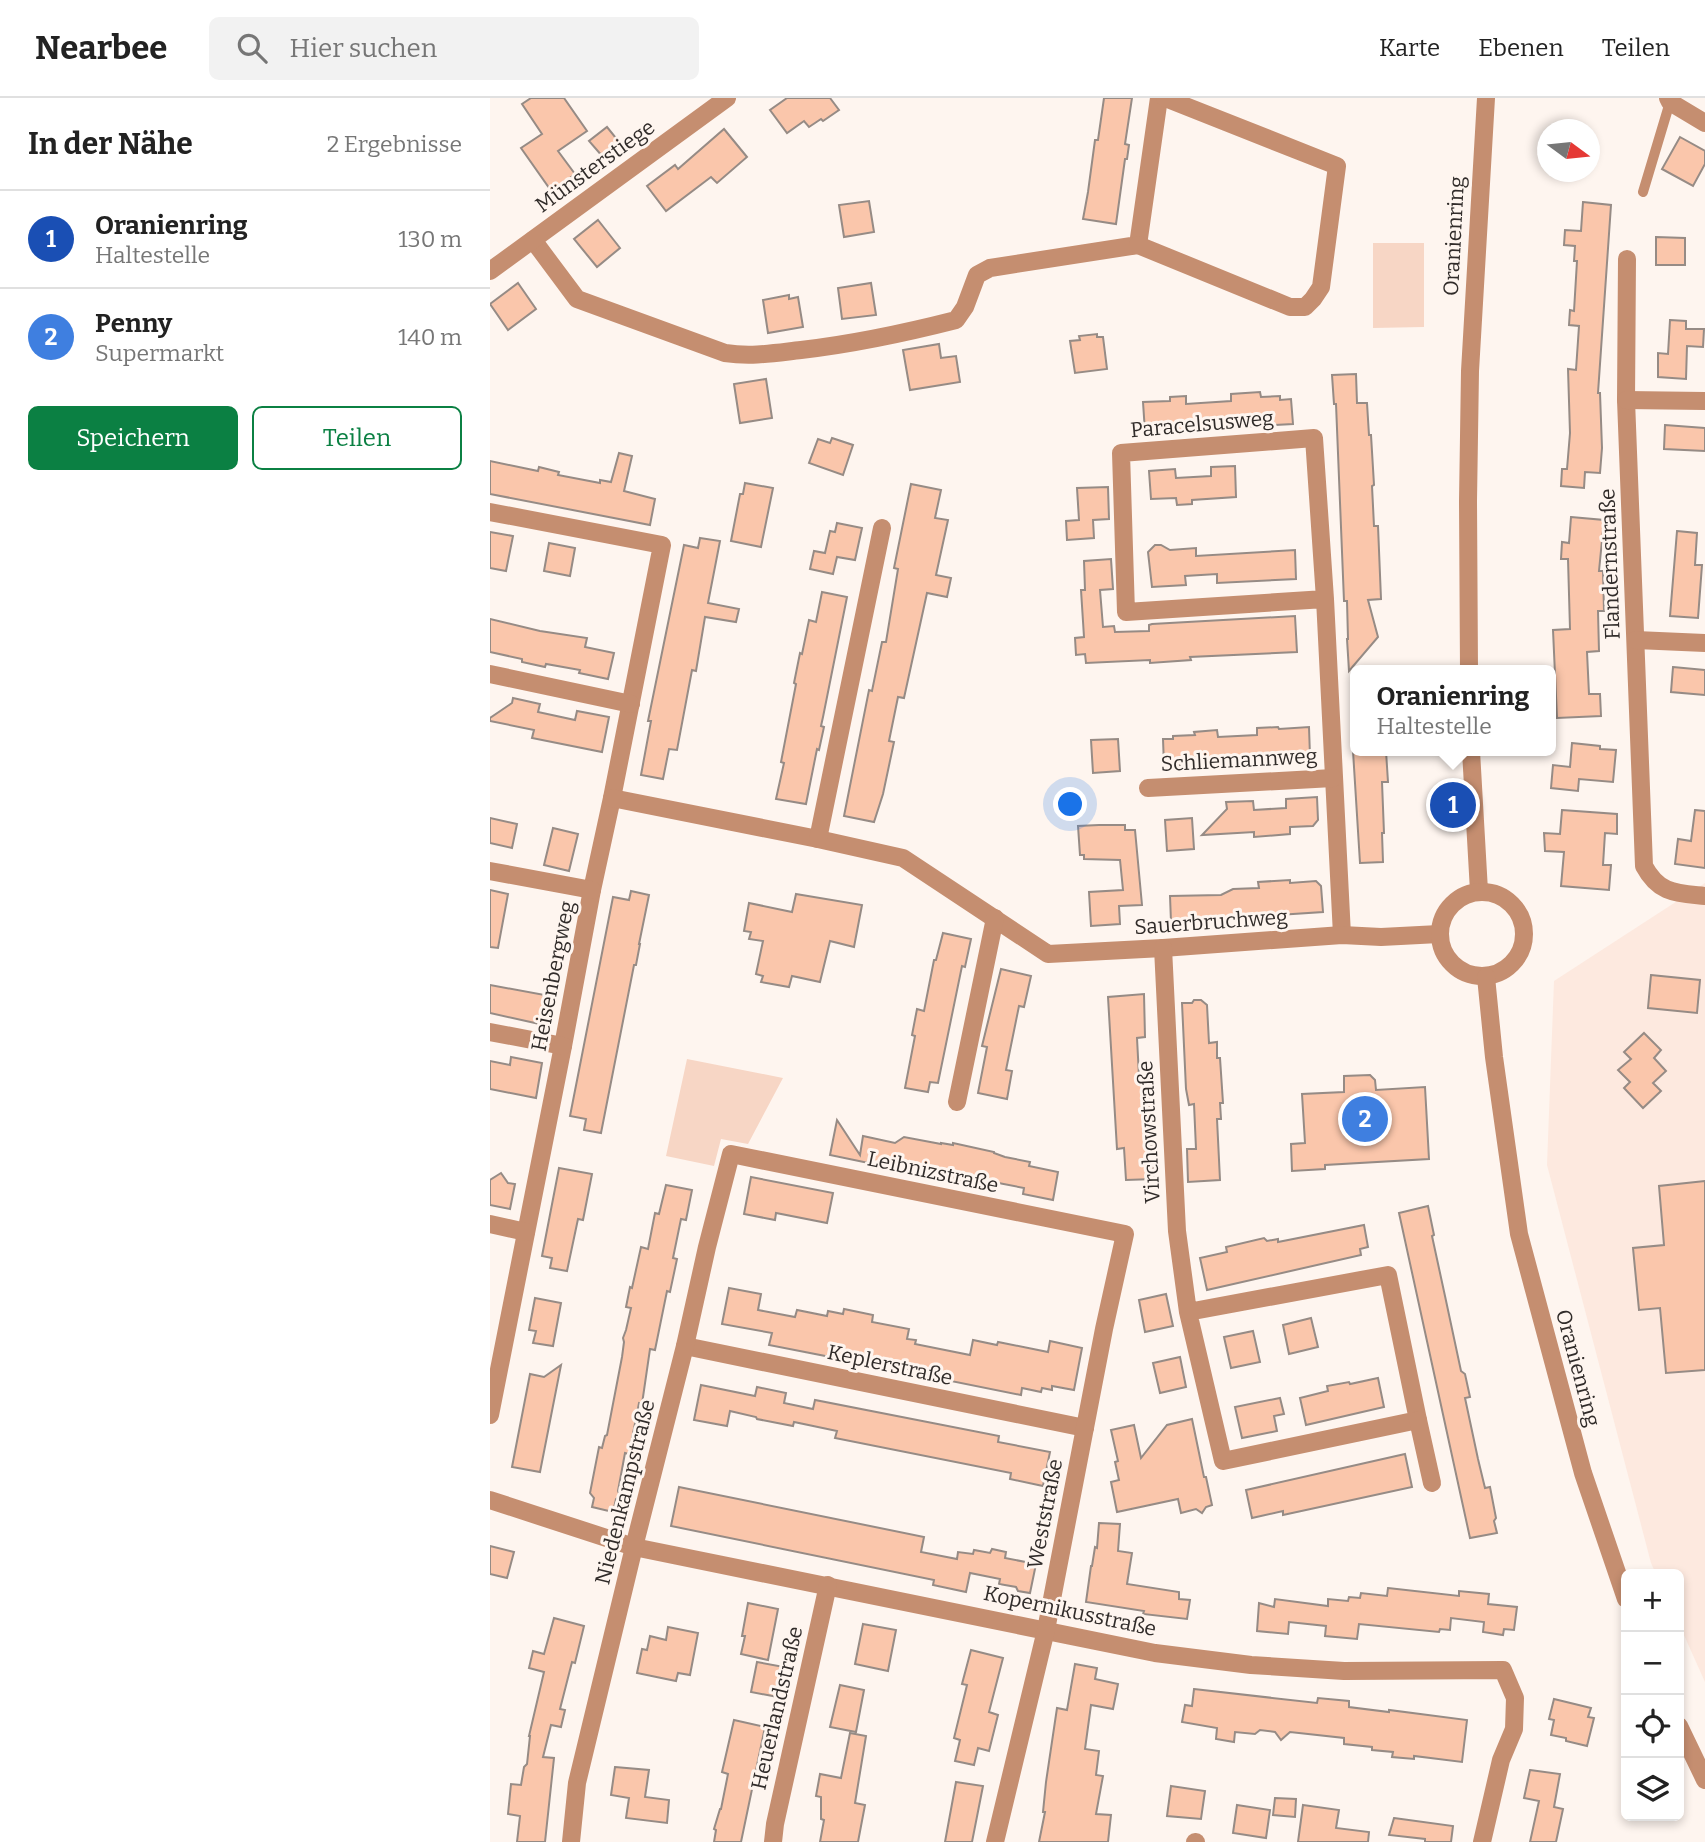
<!DOCTYPE html>
<html lang="de">
<meta charset="utf-8">
<style>
body{margin:0;font-family:Bitter,serif;background:#f2f2f2;color:#222}
.controls{position:absolute;right:21px;bottom:21px;display:grid;overflow:hidden;border-radius:10px;box-shadow:0 4px 10px #0003}
.controls button{width:63px;height:63px;display:grid;place-items:center;padding:0;border:0;border-bottom:2px solid #e0e0e0;background:#fff;color:#222;font:35px sans-serif}
.compass{position:absolute;left:1047px;top:21px;width:63px;height:63px;border-radius:50%;background:#fff;box-shadow:0 4px 10px #0003;rotate:105deg}
.you{position:absolute;left:581px;top:707px;width:24px;height:24px;margin:-18px;border:5px solid #fff;border-radius:50%;background:#1a73e8;box-shadow:0 0 0 10px #1a73e833}
.badge{display:grid;place-items:center;width:46px;height:46px;border-radius:50%;background:#0b8043;color:#fff;font-size:23px;font-weight:700}
.pin{position:absolute;translate:-50% -50%;border:4px solid #fff;box-shadow:0 2px 7px #0006}
.popup{position:absolute;left:860px;top:567px;width:206px;height:91px;box-sizing:border-box;display:grid;place-content:center;border-radius:10px;background:#fff;filter:drop-shadow(0 2px 5px #0005);font-size:23px;white-space:nowrap;color:#767676}
.popup b{font-size:26px;color:#222}
.popup::after{content:'';position:absolute;left:50%;top:100%;margin-left:-14px;border:14px solid transparent;border-top-color:#fff}
.list{margin:0;padding:0;list-style:none}
h2{display:flex;justify-content:space-between;align-items:center;height:91px;margin:0;padding:0 28px;font-size:30px}
h2 small{font-size:23px;font-weight:400;color:#767676}
.list li{display:grid;grid-template-columns:46px 1fr auto;gap:21px;align-items:center;box-sizing:border-box;height:98px;padding:0 28px;border-top:2px solid #e0e0e0}
.list b{display:block;font-size:26px;white-space:nowrap}
.list p{margin:0;font-size:23px;white-space:nowrap;color:#767676}
.list em{font-size:23px;font-style:normal;color:#767676}
.actions{display:flex;gap:14px;padding:21px 28px}
.actions a{flex:1;padding:16px 0;border:2px solid #0b8043;border-radius:10px;text-align:center;font-size:24px;color:#0b8043}
.actions .main{background:#0b8043;color:#fff}
.icon{flex:none;width:38px;height:38px;fill:none;stroke:currentColor;stroke-width:2;stroke-linecap:round;stroke-linejoin:round}
.map{position:relative;flex:none;width:1215px;height:1744px;overflow:hidden}
header{display:flex;align-items:center;gap:42px;box-sizing:border-box;height:98px;padding:0 35px;background:#fff;border-bottom:2px solid #e0e0e0}
header strong{font-size:33px}
nav{display:flex;gap:38px;margin-inline-start:auto;font-size:24px}
.search{width:490px;height:63px;background:#f2f2f2;display:flex;align-items:center;gap:18px;box-sizing:border-box;padding:0 24px;border-radius:10px;color:#767676;font-size:26px}
main{display:flex}
aside{flex:1;background:#fff}
.map>svg:first-child{display:block}
.built{fill:#fde9df}
.green{fill:#f7d6c5}
.building{fill:#fac6ab;stroke:#968b85;stroke-width:2}
.lines{fill:none;stroke-linecap:round;stroke-linejoin:round}
.service{stroke:#c58e70;stroke-width:10}
.minor{stroke:#c58e70;stroke-width:18}
.tertiary{stroke:#c58e70;stroke-width:18}
.labels{text-anchor:middle;stroke-width:6;stroke-linejoin:round;paint-order:stroke}
.street-label{font-size:21px;fill:#312c2a;stroke:#fef5ef}
</style>
<header>
<strong>Nearbee</strong>
<div class="search"><svg class="icon" aria-label="search" viewBox="0 0 24 24"><circle cx="10" cy="10" r="6"/><path d="M15 15l6 6"/></svg>Hier suchen</div>
<nav><a>Karte</a><a>Ebenen</a><a>Teilen</a></nav>
</header>
<main>
<aside>
<h2>In der Nähe<small>2 Ergebnisse</small></h2>
<ul class="list">
<li><span class="badge" style="background:#1a4fb4">1</span><div><b>Oranienring</b><p>Haltestelle</p></div><em>130 m</em></li>
<li><span class="badge" style="background:#3f7fe0">2</span><div><b>Penny</b><p>Supermarkt</p></div><em>140 m</em></li>
</ul>
<div class="actions"><a class="main">Speichern</a><a>Teilen</a></div>
</aside>
<div class="map">
<svg width="1215" height="1744" viewBox="0 0 1215 1744">
<rect width="100%" height="100%" fill="#fef5ef"/>
<polygon class="built" points="1215,785 1215,1584 1189,1526 1189,1476 1166,1476 1161,1465 1057,1067 1064,883"/>
<g class="green">
<polygon points="883,145 934,145 934,229 883,230"/>
<polygon points="197,961 293,980 258,1046 231,1041 224,1068 176,1058"/>
</g>
<g class="building">
<polygon points="41,0 74,0 97,33 68,53 85,76 62,94 31,50 52,36 32,6"/>
<polygon points="297,0 340,0 349,12 333,23 331,21 319,29 314,23 297,35 280,12"/>
<polygon points="614,0 642,0 635,46 639,47 637,61 635,61 626,126 593,121 598,94 605,42 608,42"/>
<polygon points="117,29 130,45 113,59 99,43"/>
<polygon points="234,31 257,59 227,85 221,79 176,113 157,88 185,67 188,71"/>
<polygon points="1190,39 1215,53 1215,66 1203,88 1172,71"/>
<polygon points="379,103 384,134 354,139 349,107"/>
<polygon points="1093,104 1121,107 1108,295 1110,295 1112,350 1110,375 1095,374 1094,390 1071,388 1072,371 1077,371 1080,335 1078,271 1086,272 1089,228 1079,227 1080,212 1084,213 1087,163 1084,163 1085,148 1074,147 1075,132 1091,133"/>
<polygon points="108,122 130,150 107,169 84,141"/>
<polygon points="1166,139 1195,140 1195,167 1166,167"/>
<polygon points="28,185 46,211 18,232 0,206"/>
<polygon points="381,185 386,217 352,221 348,190"/>
<polygon points="299,197 299,201 308,199 313,229 278,235 273,202"/>
<polygon points="1180,222 1196,223 1196,231 1214,231 1213,249 1197,248 1196,281 1168,279 1168,255 1178,256"/>
<polygon points="607,236 607,239 613,239 617,271 585,275 580,243 590,242 589,238"/>
<polygon points="449,246 451,260 466,258 470,284 420,292 413,252"/>
<polygon points="866,276 867,305 877,305 879,337 881,337 884,387 882,388 884,428 888,428 891,501 878,502 888,539 859,573 857,541 858,541 857,503 854,503 846,306 844,306 842,277"/>
<polygon points="276,281 282,320 250,325 244,286"/>
<polygon points="770,294 771,299 790,298 790,302 801,301 803,326 655,334 653,304 680,303 680,299 696,298 696,306 741,303 741,296"/>
<polygon points="1175,327 1215,330 1215,353 1174,351"/>
<polygon points="342,340 363,347 353,377 319,365 328,341 340,345"/>
<polygon points="129,355 142,358 134,393 165,401 160,427 0,396 0,363 48,373 49,369 69,374 68,377 110,385 110,382 121,384"/>
<polygon points="745,368 746,399 702,402 702,406 687,407 686,400 661,401 659,373 685,371 686,380 721,378 721,369"/>
<polygon points="255,385 283,390 271,449 241,443 250,396 253,396"/>
<polygon points="421,386 451,392 445,420 458,422 446,477 461,480 457,499 437,495 414,600 408,599 399,643 404,644 393,696 384,724 354,718 379,592 382,593 392,544 396,544 408,471 404,470"/>
<polygon points="618,389 619,421 603,422 604,440 577,442 576,423 589,422 587,390"/>
<polygon points="1081,419 1114,422 1109,473 1113,473 1114,513 1108,513 1109,553 1097,554 1099,596 1110,596 1111,618 1067,620 1063,532 1080,531 1078,461 1071,461 1072,444 1079,445"/>
<polygon points="347,425 372,430 365,462 347,459 343,476 320,471 324,453 335,455 340,433 345,434"/>
<polygon points="1187,433 1207,435 1205,467 1212,467 1208,520 1180,518"/>
<polygon points="0,434 23,438 16,473 0,470"/>
<polygon points="210,440 230,443 218,505 249,511 246,524 215,519 206,573 202,572 187,652 179,651 173,681 151,677 161,623 158,623 194,447 208,450"/>
<polygon points="59,445 85,450 80,478 54,473"/>
<polygon points="665,447 671,447 680,452 706,450 706,458 805,452 806,481 727,485 727,476 695,478 696,487 662,489 658,454"/>
<polygon points="621,461 623,491 610,492 613,529 624,528 625,534 659,533 659,527 662,526 805,518 807,554 700,559 701,562 660,565 660,562 596,565 595,556 586,557 585,540 594,539 591,492 595,492 594,463"/>
<polygon points="332,494 357,499 333,619 331,628 334,629 329,652 327,651 316,706 286,701 294,665 291,664 306,586 304,585 310,555 312,556 319,522 326,524"/>
<polygon points="0,521 50,533 97,540 95,549 124,555 118,581 89,575 90,572 56,566 55,569 32,564 32,561 0,554"/>
<polygon points="1183,569 1215,572 1215,597 1181,594"/>
<polygon points="23,600 50,606 48,614 85,622 87,613 119,619 112,654 42,640 44,632 0,623 0,620 22,605"/>
<polygon points="788,629 789,631 819,629 820,658 789,660 789,656 759,658 760,666 729,668 729,665 674,668 673,641 683,641 683,638 705,637 704,634 727,632 728,639 767,637 767,630"/>
<polygon points="628,641 630,673 603,675 601,642"/>
<polygon points="1082,645 1110,648 1110,651 1126,652 1123,684 1089,681 1088,693 1061,690 1063,667 1080,669"/>
<polygon points="863,653 896,653 898,684 892,684 894,735 892,735 893,764 870,765"/>
<polygon points="827,699 828,722 823,728 800,729 800,736 764,739 764,734 712,737 737,711 736,704 763,703 764,712 796,710 796,701"/>
<polygon points="1072,712 1127,716 1127,736 1115,735 1113,767 1121,767 1119,792 1071,788 1074,754 1055,753 1054,735 1070,736"/>
<polygon points="1205,712 1215,713 1215,770 1185,766 1188,741 1201,743"/>
<polygon points="0,720 27,726 22,750 0,745"/>
<polygon points="702,720 704,751 677,753 675,722"/>
<polygon points="609,727 635,727 635,732 645,732 652,807 629,808 630,826 601,828 599,794 633,792 630,762 594,761 594,757 590,757 588,728"/>
<polygon points="63,730 88,736 79,773 54,767"/>
<polygon points="800,782 800,785 826,783 831,788 833,814 681,824 680,798 731,797 743,791 769,790 768,784"/>
<polygon points="0,792 18,796 8,850 0,849"/>
<polygon points="141,793 159,797 149,846 150,846 146,867 144,867 111,1035 94,1032 96,1021 80,1018 123,799 139,802"/>
<polygon points="306,796 372,807 364,849 340,843 330,884 302,878 299,889 271,884 273,878 266,876 273,843 259,841 261,834 254,833 259,805 302,814"/>
<polygon points="453,835 481,841 475,869 472,868 448,985 440,984 438,994 415,990 425,938 422,937 427,911 434,913 444,862 446,862"/>
<polygon points="511,871 541,878 534,909 529,908 516,972 522,973 517,1001 488,995 497,949 492,948"/>
<polygon points="1161,877 1210,882 1207,915 1158,910"/>
<polygon points="0,887 60,898 54,927 0,915"/>
<polygon points="654,896 655,939 647,940 649,978 657,978 658,987 659,987 661,1048 662,1048 664,1081 636,1082 634,1050 627,1051 618,899"/>
<polygon points="704,902 711,902 717,907 719,945 727,944 727,960 730,960 733,1005 730,1005 731,1021 727,1021 730,1082 698,1084 697,1051 706,1051 704,1006 699,1007 696,991 692,905 702,905"/>
<polygon points="1154,935 1171,952 1164,960 1176,973 1163,985 1171,993 1153,1010 1134,990 1140,984 1128,972 1141,961 1134,954"/>
<polygon points="21,959 52,965 46,1000 0,991 0,963 20,967"/>
<polygon points="880,977 885,982 886,992 935,989 939,1061 835,1067 835,1071 802,1073 801,1046 815,1045 812,996 854,994 854,978"/>
<polygon points="347,1022 370,1057 373,1038 405,1045 414,1039 451,1046 451,1045 463,1047 463,1045 504,1054 504,1055 515,1059 540,1064 539,1068 568,1074 563,1102 533,1096 534,1090 498,1083 498,1087 489,1085 489,1087 464,1082 465,1081 457,1079 457,1075 438,1071 423,1069 422,1074 340,1057"/>
<polygon points="69,1070 102,1076 93,1122 88,1121 77,1173 60,1170 62,1160 52,1158"/>
<polygon points="11,1075 18,1085 25,1086 20,1111 0,1107 0,1082"/>
<polygon points="261,1079 343,1095 337,1125 286,1115 285,1122 254,1116"/>
<polygon points="1215,1083 1215,1272 1176,1275 1170,1210 1149,1212 1143,1150 1174,1147 1169,1088"/>
<polygon points="176,1087 202,1092 196,1122 191,1121 183,1160 187,1161 180,1194 177,1193 165,1252 160,1251 152,1306 149,1305 139,1356 135,1355 128,1393 130,1398 126,1401 123,1414 102,1409 104,1400 100,1395 109,1349 112,1350 115,1338 117,1337 132,1259 134,1244 133,1240 136,1232 141,1210 136,1209 140,1189 142,1190 151,1149 158,1151 165,1115 169,1116"/>
<polygon points="938,1108 944,1137 942,1138 955,1198 971,1273 975,1276 980,1299 975,1300 988,1361 995,1390 1000,1389 1006,1420 1004,1423 1007,1435 980,1440 909,1115"/>
<polygon points="874,1127 878,1149 870,1151 871,1157 717,1192 710,1160 737,1154 736,1149 774,1140 777,1143 788,1141 788,1144"/>
<polygon points="239,1190 271,1196 268,1212 305,1219 307,1212 337,1218 338,1213 353,1216 354,1211 383,1217 382,1224 419,1231 417,1241 426,1242 425,1246 480,1257 483,1242 507,1247 508,1244 558,1254 560,1243 592,1250 584,1292 562,1288 562,1292 552,1290 551,1294 532,1290 531,1297 441,1279 441,1276 362,1259 361,1263 279,1247 282,1235 232,1226"/>
<polygon points="676,1196 683,1228 655,1234 649,1202"/>
<polygon points="45,1200 71,1205 63,1248 43,1245 46,1233 39,1232"/>
<polygon points="821,1220 828,1249 799,1256 793,1227"/>
<polygon points="763,1233 770,1264 741,1270 734,1239"/>
<polygon points="690,1259 696,1289 670,1295 663,1265"/>
<polygon points="71,1267 50,1374 22,1369 40,1276 54,1279"/>
<polygon points="888,1280 894,1309 816,1327 810,1300 838,1293 837,1288 859,1284 860,1286"/>
<polygon points="211,1287 265,1298 267,1289 296,1295 294,1305 323,1311 325,1302 509,1338 508,1344 560,1354 553,1388 520,1381 521,1375 345,1340 347,1333 304,1324 303,1328 267,1321 266,1319 240,1313 237,1328 204,1322"/>
<polygon points="790,1300 794,1316 784,1318 787,1333 752,1340 745,1309"/>
<polygon points="702,1321 714,1379 716,1379 722,1407 716,1409 712,1415 706,1411 691,1415 688,1401 627,1414 621,1384 629,1382 625,1364 628,1363 621,1332 644,1327 651,1360 677,1327"/>
<polygon points="915,1356 922,1389 793,1417 793,1413 762,1420 756,1392"/>
<polygon points="189,1389 434,1439 431,1454 467,1461 468,1454 483,1456 484,1452 500,1455 502,1451 516,1454 515,1460 546,1466 540,1495 528,1493 526,1489 509,1486 510,1481 480,1475 476,1494 443,1487 444,1482 181,1428"/>
<polygon points="609,1425 630,1426 628,1453 642,1455 637,1486 689,1494 689,1501 700,1502 697,1521 653,1516 654,1513 596,1504 601,1468 602,1468 605,1449 607,1450"/>
<polygon points="0,1448 24,1454 17,1480 0,1476"/>
<polygon points="898,1490 969,1498 969,1493 999,1496 998,1506 1027,1509 1024,1532 1014,1531 1013,1537 993,1534 994,1524 961,1520 960,1532 950,1531 949,1534 869,1526 867,1541 835,1538 836,1528 799,1524 798,1536 767,1533 769,1505 784,1509 785,1501 838,1508 838,1501 858,1503 859,1499 870,1500 871,1495 897,1498"/>
<polygon points="258,1505 288,1511 278,1562 251,1556 255,1538 252,1538"/>
<polygon points="64,1520 94,1528 85,1565 82,1564 70,1611 75,1612 71,1629 61,1627 53,1659 64,1660 55,1744 27,1744 30,1718 18,1716 21,1686 31,1687 34,1669 37,1666 40,1638 39,1638 54,1574 39,1570 43,1553 54,1556"/>
<polygon points="373,1526 406,1532 398,1573 365,1566"/>
<polygon points="178,1529 208,1535 200,1577 188,1575 186,1583 147,1575 152,1551 157,1552 160,1538 176,1542"/>
<polygon points="481,1552 513,1560 499,1614 508,1617 499,1653 488,1650 484,1667 465,1663 470,1642 464,1640 477,1587 472,1586"/>
<polygon points="267,1564 294,1569 288,1599 261,1594"/>
<polygon points="585,1566 607,1570 605,1581 628,1586 623,1611 601,1607 595,1651 609,1653 606,1677 613,1678 606,1716 621,1717 618,1744 549,1744 555,1714 553,1714 556,1684 567,1610 577,1612"/>
<polygon points="350,1587 374,1592 366,1634 340,1629"/>
<polygon points="704,1591 827,1605 828,1600 859,1603 859,1609 899,1614 899,1612 977,1622 972,1664 924,1658 924,1661 902,1659 903,1654 882,1652 882,1649 854,1646 854,1640 800,1634 791,1642 785,1634 770,1632 765,1636 745,1634 744,1644 726,1641 727,1630 692,1624 695,1607 702,1608"/>
<polygon points="1064,1601 1101,1610 1098,1619 1104,1620 1097,1648 1076,1643 1076,1640 1061,1637 1064,1622 1059,1621"/>
<polygon points="244,1622 275,1629 251,1744 224,1744 226,1732 224,1731 230,1711 231,1711 238,1676 232,1674"/>
<polygon points="360,1635 376,1638 365,1705 375,1707 368,1744 330,1744 334,1722 331,1721 331,1699 326,1698 330,1676 351,1680"/>
<polygon points="125,1669 159,1672 155,1699 179,1702 177,1725 136,1720 139,1700 121,1697"/>
<polygon points="1040,1672 1070,1676 1064,1709 1073,1711 1066,1744 1040,1744 1049,1703 1034,1700"/>
<polygon points="466,1684 493,1688 482,1744 455,1744"/>
<polygon points="681,1688 715,1693 711,1721 677,1718"/>
<polygon points="785,1700 806,1701 805,1719 783,1717"/>
<polygon points="747,1707 780,1712 776,1740 743,1735"/>
<polygon points="813,1707 849,1712 846,1730 879,1734 878,1744 808,1744"/>
<polygon points="904,1720 963,1728 961,1744 935,1744 935,1741 899,1737"/>
</g>
<g class="lines">
<polyline class="service" points="1153,94 1180,4"/>
<g class="minor">
<polyline points="1178,0 1180,4 1215,25"/>
<path d="M43 142 87 201 235 255C262 259 284 255 311 252 363 246 415 235 466 222L475 209 487 177 500 170 648 147 669 0"/>
<polyline points="648,147 800,209 815,209 823,201 831,189 847,68 675,0"/>
<path d="M1137 161 1136 302 1154 768C1169 796 1186 795 1215 798"/>
<polyline points="0,173 237,0"/>
<polyline points="1136,302 1215,303"/>
<polyline points="0,414 172,447 122,700 102,792 73,948 0,1317"/>
<polyline points="835,501 636,514 631,355 824,340 835,501 852,837"/>
<polyline points="1146,542 1215,545"/>
<polyline points="0,576 141,606"/>
<polyline points="658,690 843,680"/>
<polyline points="122,700 328,741 413,760 558,856 673,850 852,837 891,839 949,836"/>
<polyline points="328,741 392,430"/>
<polyline points="0,773 102,792"/>
<polyline points="673,850 687,1133 698,1214 733,1363 928,1322 898,1177 698,1214"/>
<polyline points="0,934 73,948"/>
<polyline points="467,1004 505,820"/>
<polyline points="0,1126 36,1134"/>
<polyline points="195,1248 595,1330"/>
<polyline points="928,1322 942,1385"/>
<polyline points="0,1402 144,1449 665,1555 761,1567 854,1573 1013,1572 1025,1600 1024,1631 1011,1662 992,1744"/>
<polyline points="81,1744 87,1685 144,1449 195,1248 217,1149 241,1056 635,1136 614,1231 556,1532 505,1744"/>
<polyline points="283,1744 285,1726 338,1487"/>
<polyline points="705,1744 706,1744"/>
</g>
<g class="tertiary">
<polyline points="979,572 978,403 980,273 996,0"/>
<polyline points="981,653 989,793"/>
<circle cx="992" cy="836" r="42"/>
<polyline points="996,879 1004,959 1029,1136 1093,1375 1136,1501"/>
<polyline points="1189,1628 1215,1682"/>
</g>
</g>
<g class="labels">
<g class="street-label">
<text transform="translate(105 68) rotate(-36)" y="7">Münsterstiege</text>
<text transform="translate(964 138) rotate(-87)" y="7">Oranienring</text>
<text transform="translate(712 326) rotate(-5)" y="7">Paracelsusweg</text>
<text transform="translate(1120 466) rotate(-92)" y="7">Flandernstraße</text>
<text transform="translate(749 662) rotate(-3)" y="7">Schliemannweg</text>
<text transform="translate(721 824) rotate(-4)" y="7">Sauerbruchweg</text>
<text transform="translate(63 878) rotate(-79)" y="7">Heisenbergweg</text>
<text transform="translate(659 1034) rotate(-93)" y="7">Virchowstraße</text>
<text transform="translate(443 1074) rotate(12)" y="7">Leibnizstraße</text>
<text transform="translate(400 1267) rotate(12)" y="7">Keplerstraße</text>
<text transform="translate(1088 1270) rotate(75)" y="7">Oranienring</text>
<text transform="translate(135 1394) rotate(-76)" y="7">Niedenkampstraße</text>
<text transform="translate(555 1416) rotate(-79)" y="7">Weststraße</text>
<text transform="translate(580 1513) rotate(12)" y="7">Kopernikusstraße</text>
<text transform="translate(287 1610) rotate(-77)" y="7">Heuerlandstraße</text>
</g>
</g>
</svg>
<div class="controls">
<button>+</button>
<button>−</button>
<button><svg class="icon" aria-label="locate" viewBox="0 0 24 24"><circle cx="12" cy="12" r="6"/><path d="M12 2v4M12 18v4M2 12h4M18 12h4"/></svg></button>
<button><svg class="icon" aria-label="layers" viewBox="0 0 24 24"><path d="M12 4l9 5-9 5-9-5zM3 14l9 5 9-5"/></svg></button>
</div>
<svg class="compass" viewBox="-18 -18 36 36"><path d="M0-13l5 13h-10z" fill="#e53935"/><path d="M0 13l5-13h-10z" fill="#767676"/></svg>
<div class="you"></div>
<div class="pin badge" style="left:963px;top:707px;background:#1a4fb4">1</div>
<div class="popup"><b>Oranienring</b>Haltestelle</div>
<div class="pin badge" style="left:875px;top:1021px;background:#3f7fe0">2</div>
</div>
</main>
